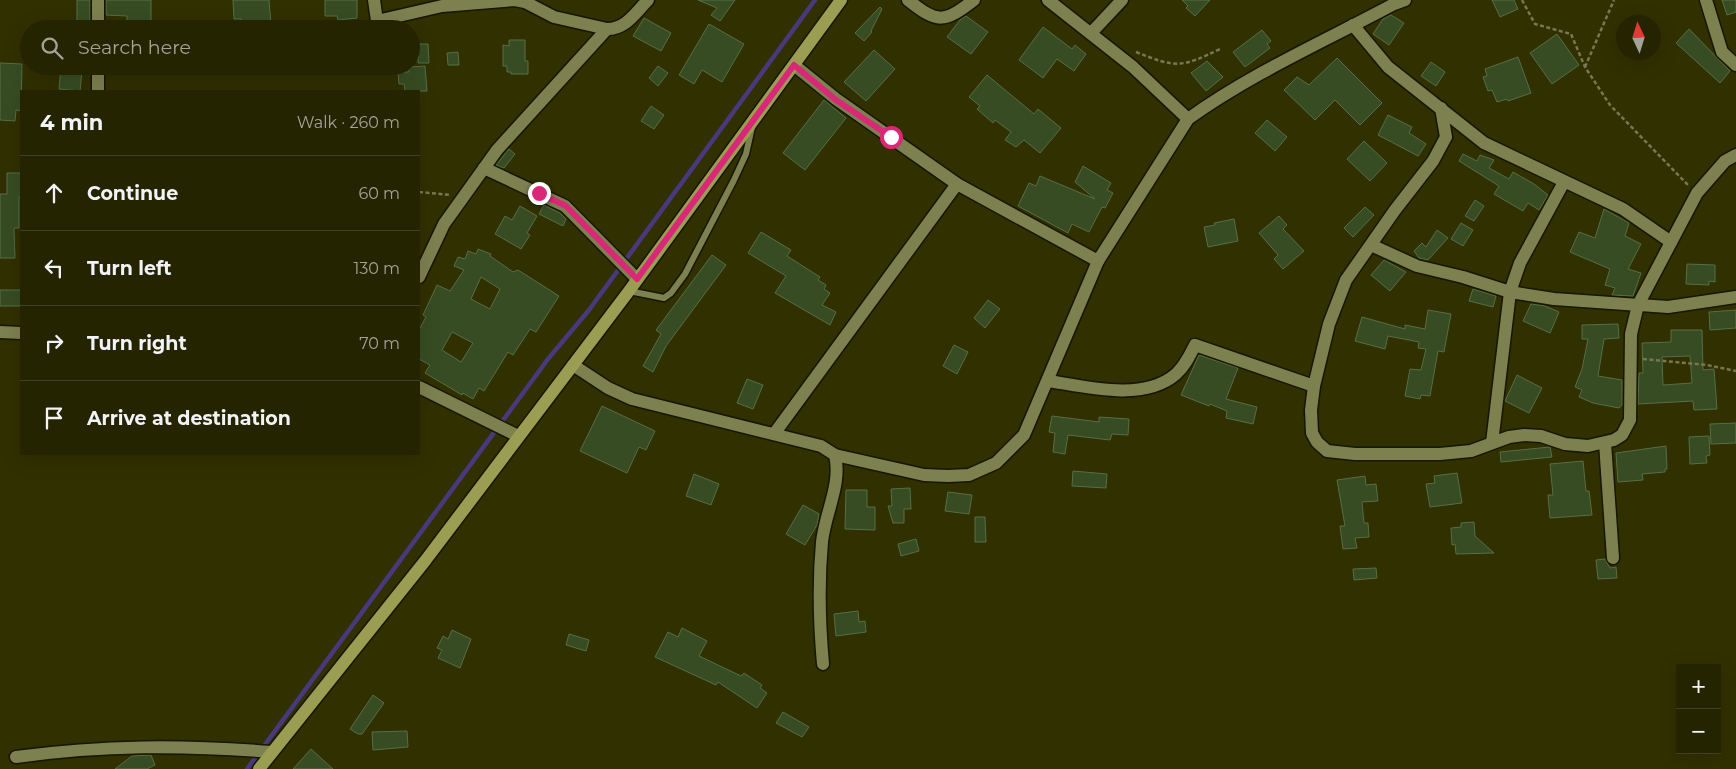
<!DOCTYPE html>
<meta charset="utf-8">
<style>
body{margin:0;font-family:Montserrat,sans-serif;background:#30300f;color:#f1f3f6}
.controls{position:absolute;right:15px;bottom:15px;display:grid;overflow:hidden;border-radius:0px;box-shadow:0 5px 20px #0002}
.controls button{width:45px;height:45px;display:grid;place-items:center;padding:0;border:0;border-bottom:1px solid #414122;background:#242400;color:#f1f3f6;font:25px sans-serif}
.compass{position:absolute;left:1616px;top:15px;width:45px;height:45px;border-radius:50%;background:#242400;box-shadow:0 5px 20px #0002;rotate:356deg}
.stop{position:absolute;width:15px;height:15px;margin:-11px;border:4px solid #db2777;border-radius:50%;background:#fff}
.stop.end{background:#db2777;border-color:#fff;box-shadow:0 1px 5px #0008}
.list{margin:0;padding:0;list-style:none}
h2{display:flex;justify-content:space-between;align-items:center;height:65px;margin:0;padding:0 20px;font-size:21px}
h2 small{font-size:16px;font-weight:400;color:#a3a499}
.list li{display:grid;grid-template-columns:32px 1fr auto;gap:15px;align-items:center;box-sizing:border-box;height:75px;padding:0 20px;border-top:1px solid #414122}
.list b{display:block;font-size:19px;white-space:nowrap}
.list em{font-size:16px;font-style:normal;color:#a3a499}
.icon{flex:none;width:28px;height:28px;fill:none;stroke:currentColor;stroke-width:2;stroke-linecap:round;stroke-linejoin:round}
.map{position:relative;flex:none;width:1736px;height:769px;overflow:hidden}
.search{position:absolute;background:#242400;box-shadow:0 5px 20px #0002;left:20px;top:20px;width:400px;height:55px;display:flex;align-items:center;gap:12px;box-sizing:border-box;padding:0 18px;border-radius:28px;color:#a3a499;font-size:19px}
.panel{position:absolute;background:#242400;box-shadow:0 5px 20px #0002;left:20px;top:90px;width:400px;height:365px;border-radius:0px}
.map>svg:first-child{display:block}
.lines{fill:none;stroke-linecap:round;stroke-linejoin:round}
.stream{stroke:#48397d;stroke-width:4.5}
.building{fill:#374c23;stroke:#586e44;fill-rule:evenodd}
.service-casing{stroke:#171701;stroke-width:9}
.minor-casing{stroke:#171701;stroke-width:15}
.primary-casing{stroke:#171701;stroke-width:15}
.path{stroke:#777851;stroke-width:2.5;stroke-dasharray:4 2.5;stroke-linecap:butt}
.service{stroke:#7d804f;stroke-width:6}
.minor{stroke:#7d804f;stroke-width:12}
.primary{stroke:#9b9e52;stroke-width:12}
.route{stroke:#db2777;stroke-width:6}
</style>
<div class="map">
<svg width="1736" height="769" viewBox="0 0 1736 769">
<rect width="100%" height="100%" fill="#303000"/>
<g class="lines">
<polyline class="stream" points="247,769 548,359 589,310 815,0"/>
</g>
<g class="building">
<rect x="77" y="0" width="13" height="21"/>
<polygon points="106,0 151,0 151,25 127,25 127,16 106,15"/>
<polygon points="233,0 269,0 271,25 241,27 241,19 234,19"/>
<polygon points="325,0 357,0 357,18 338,20 337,16 325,16"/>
<polygon points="698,0 735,0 720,21 711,15 717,8"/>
<polygon points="1182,0 1210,0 1195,16 1186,8 1188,6"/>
<polygon points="1492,0 1514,0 1518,9 1500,17"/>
<polygon points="1722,0 1736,0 1736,12 1727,15"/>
<polygon points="880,7 882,9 871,31 872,32 864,41 855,33"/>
<polygon points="1391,15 1404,23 1389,45 1373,34 1383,19"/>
<polygon points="966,16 988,32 971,54 947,37 960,20"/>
<polygon points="644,18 671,33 661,51 633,36"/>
<polygon points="709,24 744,44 722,82 702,70 694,84 679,75"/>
<polygon points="1043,27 1072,49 1075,45 1086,54 1074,71 1057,59 1043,78 1019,60"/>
<polygon points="1689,29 1730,71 1720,83 1676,43"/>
<polygon points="1262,30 1271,41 1267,44 1270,48 1245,67 1233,52"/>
<polygon points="1557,34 1579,65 1552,84 1530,53"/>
<polygon points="509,40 525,40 525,61 528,61 528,74 511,74 511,72 507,72 507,66 503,66 503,45 509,46"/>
<polygon points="418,44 428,44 429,63 418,63"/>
<polygon points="874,50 895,69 866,101 844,82"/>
<polygon points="458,52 459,65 448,65 447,53"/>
<polygon points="1518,57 1531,93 1508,101 1507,99 1497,102 1492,90 1488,91 1483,77 1487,76 1485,69"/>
<polygon points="1337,58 1382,103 1360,125 1335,100 1315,120 1284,90 1297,77 1309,85"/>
<polygon points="1207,61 1223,77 1206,91 1191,73"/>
<polygon points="1431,62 1445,72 1436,86 1421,76"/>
<polygon points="0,63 22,64 21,111 16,110 15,121 0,120"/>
<polygon points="425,66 427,91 405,91 404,84 399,84 398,72 409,72 409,67"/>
<polygon points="658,66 668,73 658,86 649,78"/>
<polygon points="61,68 82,70 80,91 59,89"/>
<polygon points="987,75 1034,114 1038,109 1061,128 1040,153 1024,140 1016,147 1005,140 1011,132 995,120 993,123 977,109 980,106 969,97"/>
<polygon points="824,100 846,118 805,170 783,153"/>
<polygon points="651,106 664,115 654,129 641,121"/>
<polygon points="1388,115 1412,127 1409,133 1426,144 1418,156 1378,135"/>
<polygon points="1267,120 1287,137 1275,151 1255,133"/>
<polygon points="1364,141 1387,163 1370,181 1347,159"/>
<polygon points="509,149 515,154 504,168 496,165"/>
<polygon points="1463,154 1477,161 1480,155 1494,160 1489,168 1509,179 1513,172 1534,184 1548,195 1539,210 1528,203 1523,211 1494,194 1499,186 1459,161"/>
<polygon points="1083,166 1111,183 1107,190 1113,193 1105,208 1102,207 1089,232 1072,224 1068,233 1018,206 1029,183 1036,186 1040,176 1095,199 1075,182"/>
<polygon points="7,173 21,173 21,197 19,197 19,228 14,228 15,258 0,258 0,194 7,194"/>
<polygon points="1475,200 1484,206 1474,221 1465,216"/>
<polygon points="544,205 560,213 566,219 563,226 539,214"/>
<polygon points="520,206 537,216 527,233 530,235 521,249 495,234 505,216 512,220"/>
<polygon points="1365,207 1374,215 1353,237 1344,228"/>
<polygon points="1604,209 1629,223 1625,236 1641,244 1628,269 1641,273 1633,296 1612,295 1615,288 1605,285 1610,269 1570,252 1579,232 1595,238"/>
<polygon points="1279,216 1287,225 1283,229 1304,251 1283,269 1274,259 1278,255 1259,233"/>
<polygon points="1234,219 1238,241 1208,247 1204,227 1215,225 1214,223"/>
<polygon points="1461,223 1473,230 1463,246 1451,239"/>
<polygon points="1437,230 1448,238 1428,260 1419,258 1414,251 1422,243 1426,247"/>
<polygon points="761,232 791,250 787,256 820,277 818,280 826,285 824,289 830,293 822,305 836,312 830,325 775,293 786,276 748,253"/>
<path d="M478 249 491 254 490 256 513 272 518 270 559 296 536 332 530 329 513 355 508 352 484 391 479 388 473 399 463 393 462 395 425 373 430 365 419 359V330L426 317 423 315 437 285 450 291 464 270 454 266 458 257 465 259 468 251 476 254ZM481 277 500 289 490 309 471 299ZM452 332 473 343 461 362 442 350Z"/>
<polygon points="712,255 726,265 666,346 653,372 643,366 661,334 656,330"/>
<polygon points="1384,260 1406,272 1390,291 1371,275"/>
<polygon points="1687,264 1715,265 1715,282 1709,281 1709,285 1686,284"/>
<polygon points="1473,289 1496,296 1493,307 1469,301"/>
<rect x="0" y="290" width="21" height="16"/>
<polygon points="988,300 1000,309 985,328 974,318"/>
<polygon points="1531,304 1545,306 1559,312 1550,333 1523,321"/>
<polygon points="1428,310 1451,314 1444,352 1438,351 1430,396 1421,395 1420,399 1405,396 1410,369 1421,370 1426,349 1418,348 1419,342 1388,336 1385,349 1355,341 1362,317 1405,329 1405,325 1425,329"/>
<polygon points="1736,310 1736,328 1710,330 1709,312"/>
<polygon points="1618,324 1619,338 1604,339 1598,376 1622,380 1622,405 1619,408 1593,403 1579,397 1582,390 1575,387 1582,369 1588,339 1582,339 1582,325"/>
<path d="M1671 330H1702L1703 370 1714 369 1717 409 1694 410 1693 401 1638 404 1639 373H1643L1642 343 1671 342ZM1690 356 1692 383 1663 385 1662 357Z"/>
<polygon points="954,345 968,352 957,374 943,366"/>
<polygon points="1199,355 1238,368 1226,399 1257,407 1253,424 1226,418 1227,411 1210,404 1209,406 1181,395"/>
<polygon points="1517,375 1542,388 1529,413 1505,401"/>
<polygon points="747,379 763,385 753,409 737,403"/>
<polygon points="602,406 655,431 646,450 639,447 627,473 580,451"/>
<polygon points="1052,416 1099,422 1099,417 1129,419 1128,435 1112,434 1110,440 1068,435 1065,454 1053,452 1055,433 1049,432"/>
<polygon points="1736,423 1736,443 1711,444 1710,424"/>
<polygon points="1709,436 1710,455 1706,456 1707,463 1690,464 1689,437"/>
<polygon points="1666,446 1667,469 1665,469 1665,472 1642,474 1643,480 1618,482 1616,453"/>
<polygon points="1550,447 1552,457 1501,462 1500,452"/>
<polygon points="1583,461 1586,491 1589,491 1592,515 1550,518 1548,495 1553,495 1550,464"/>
<polygon points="1073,471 1107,474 1106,488 1072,486"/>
<polygon points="1457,473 1462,503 1430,507 1426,484 1435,483 1434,476"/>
<polygon points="694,474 719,484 711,505 686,496"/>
<polygon points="1365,476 1366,485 1376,484 1378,501 1362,502 1364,523 1368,523 1369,537 1355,538 1357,548 1343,549 1340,526 1345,526 1337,480"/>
<polygon points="910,488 911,509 904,509 904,523 893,523 888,506 892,506 891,489"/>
<polygon points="846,490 867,490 867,507 875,507 875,530 845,529"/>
<polygon points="948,492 972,495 969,514 945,511"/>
<polygon points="803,505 819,514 817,525 805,545 786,534"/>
<polygon points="975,517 985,517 986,542 975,542"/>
<polygon points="1474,522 1475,536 1494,553 1456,554 1455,544 1452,545 1451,528 1461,527 1461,523"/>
<polygon points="916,539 919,551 901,556 898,544"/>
<polygon points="1605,559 1610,568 1616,567 1617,578 1598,579 1596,560"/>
<polygon points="1376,568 1377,578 1354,580 1353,569"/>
<polygon points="858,611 859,622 865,621 866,632 836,636 834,614"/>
<polygon points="682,628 707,641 699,656 741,676 744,673 762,685 760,688 767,693 757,708 718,682 716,685 655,657 668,632 678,637"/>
<polygon points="452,630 471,639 460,668 438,658 442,650 437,648 443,636 448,639"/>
<polygon points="569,634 589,640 586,651 566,645"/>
<polygon points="373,695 384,703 362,734 358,734 350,729"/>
<polygon points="783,712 809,727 802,737 776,723"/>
<polygon points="407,731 408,747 373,750 372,732"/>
<polygon points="311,749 333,769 293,769"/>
<polygon points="151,755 155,765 147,769 115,769 132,756"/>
</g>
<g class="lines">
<g class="service-casing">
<polyline id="service" points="629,291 664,298 671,293 685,274 734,180 746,154 752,127"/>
</g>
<g class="minor-casing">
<g id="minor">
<polyline points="98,0 98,29"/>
<polyline points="374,0 377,21 375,27"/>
<path d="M908 0C938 24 944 23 974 0"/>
<polyline points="1048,0 1133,67 1188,119"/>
<polyline points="1706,0 1722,52 1736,65"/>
<path d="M377 21 442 6 515 0 525 2 554 17 607 29C626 29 635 13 648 0"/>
<polyline points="1353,25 1388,67 1484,143 1623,209 1671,242"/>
<polyline points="1092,32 1122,0"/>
<polyline points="794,65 836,99 957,184 1098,261"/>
<polyline points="98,91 98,66"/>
<polyline points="1441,108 1446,137 1433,161 1395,210 1346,280 1329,324 1314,386 1311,410 1312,433 1317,442 1327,451 1355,454 1440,454 1471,451 1509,437 1524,435 1541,436 1565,444 1588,446 1614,440 1622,435 1630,420 1631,334 1638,305 1697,193 1725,161 1736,155"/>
<polyline points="484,168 565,206 637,279"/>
<polyline points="1371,245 1417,266 1463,277 1510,292 1554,299 1668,307 1736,297"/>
<polyline points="419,277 444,224 497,150 607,29"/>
<polyline points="0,332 21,333"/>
<path d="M573 365 608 388 632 399 821 446 835 455C842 484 825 513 822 542 818 585 819 620 823 664"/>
<path d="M1049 381C1086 387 1144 402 1176 374 1185 366 1190 355 1195 345L1314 386"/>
<polyline points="419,387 518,436"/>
<polyline points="774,434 957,184"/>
<polyline points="1492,443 1510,292 1520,263 1564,182"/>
<polyline points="1605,443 1613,558"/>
<path d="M835 455 924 475 948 476 969 475 996 463 1024 435 1098 261 1188 119C1252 73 1325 41 1394 4L1405 0"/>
<path d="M16 757C104 745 183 745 272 752"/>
</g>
</g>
<g class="primary-casing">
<polyline id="primary" points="259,769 425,561 629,291 841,0"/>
</g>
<g class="path">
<polyline points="1522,0 1535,24 1571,34 1585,67 1610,105 1688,185"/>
<path d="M1136 52C1176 68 1181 68 1220 49"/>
<polyline points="1585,67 1614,0"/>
<polyline points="419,192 451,195"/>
<polyline points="1643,359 1707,365 1736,371"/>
</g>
<use href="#service" class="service"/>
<use href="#minor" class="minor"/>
<use href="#primary" class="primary"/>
</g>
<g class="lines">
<polyline class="route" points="539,193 566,206 637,279 794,65 836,100 891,137"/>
</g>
</svg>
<div class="controls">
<button>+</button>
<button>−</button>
</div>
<svg class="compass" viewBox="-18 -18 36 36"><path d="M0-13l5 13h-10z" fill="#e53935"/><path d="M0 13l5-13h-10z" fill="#a3a499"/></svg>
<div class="stop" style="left:891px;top:137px"></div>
<div class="stop end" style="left:539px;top:193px"></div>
<div class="search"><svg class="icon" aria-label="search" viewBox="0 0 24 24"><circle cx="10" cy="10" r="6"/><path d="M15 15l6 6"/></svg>Search here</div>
<section class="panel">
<h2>4 min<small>Walk · 260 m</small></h2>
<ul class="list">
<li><svg class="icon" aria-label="ahead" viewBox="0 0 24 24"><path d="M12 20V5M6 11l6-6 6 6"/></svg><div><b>Continue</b></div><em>60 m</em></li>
<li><svg class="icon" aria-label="left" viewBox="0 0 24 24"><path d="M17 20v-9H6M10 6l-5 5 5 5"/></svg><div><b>Turn left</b></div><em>130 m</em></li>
<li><svg class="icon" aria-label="right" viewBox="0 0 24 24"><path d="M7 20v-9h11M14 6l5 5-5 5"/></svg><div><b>Turn right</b></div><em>70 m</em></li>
<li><svg class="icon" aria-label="arrive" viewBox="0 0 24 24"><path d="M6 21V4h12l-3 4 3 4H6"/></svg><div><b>Arrive at destination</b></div></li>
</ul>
</section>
</div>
